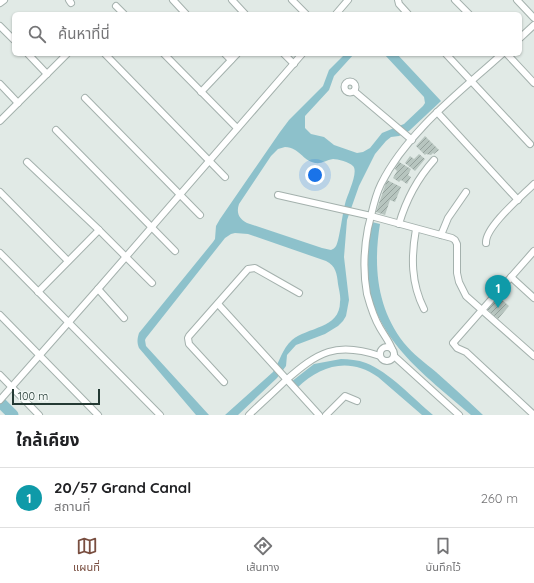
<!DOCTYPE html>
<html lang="th">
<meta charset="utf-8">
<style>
body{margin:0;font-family:Quicksand,"Noto Sans Thai",sans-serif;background:#f2f2f2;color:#202124}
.scale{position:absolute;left:12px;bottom:10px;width:88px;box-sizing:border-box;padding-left:4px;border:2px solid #233933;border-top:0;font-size:11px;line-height:14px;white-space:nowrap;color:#233933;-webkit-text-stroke:3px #f1f7f4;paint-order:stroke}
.you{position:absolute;left:315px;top:175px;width:14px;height:14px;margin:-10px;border:3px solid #fff;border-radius:50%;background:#1a73e8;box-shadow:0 0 0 6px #1a73e833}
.badge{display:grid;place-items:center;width:26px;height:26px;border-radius:50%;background:#794e40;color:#fff;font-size:13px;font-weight:700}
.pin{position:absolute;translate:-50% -33px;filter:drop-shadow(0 1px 2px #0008)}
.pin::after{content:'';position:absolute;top:21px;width:14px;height:12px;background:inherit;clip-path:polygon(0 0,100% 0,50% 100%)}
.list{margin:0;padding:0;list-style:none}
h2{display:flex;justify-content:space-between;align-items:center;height:52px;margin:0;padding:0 16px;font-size:17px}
h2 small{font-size:13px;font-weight:400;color:#757577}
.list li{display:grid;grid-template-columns:26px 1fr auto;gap:12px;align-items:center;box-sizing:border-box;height:60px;padding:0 16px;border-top:1px solid #e0e0e0}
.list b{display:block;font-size:15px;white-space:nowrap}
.list p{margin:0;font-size:13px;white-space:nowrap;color:#757577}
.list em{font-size:13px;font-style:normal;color:#757577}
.icon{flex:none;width:22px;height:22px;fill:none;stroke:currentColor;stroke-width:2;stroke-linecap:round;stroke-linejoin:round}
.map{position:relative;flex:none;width:534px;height:415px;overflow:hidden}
.search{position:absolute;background:#fff;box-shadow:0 1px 3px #0004;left:12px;right:12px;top:12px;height:44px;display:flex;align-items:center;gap:10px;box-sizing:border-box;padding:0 14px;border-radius:6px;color:#757577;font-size:15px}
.sheet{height:112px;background:#fff}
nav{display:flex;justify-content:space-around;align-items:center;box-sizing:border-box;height:56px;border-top:1px solid #e0e0e0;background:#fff;font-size:11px;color:#757577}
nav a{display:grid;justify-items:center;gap:2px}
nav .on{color:#794e40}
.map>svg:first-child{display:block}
.water{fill:#8dc1cb;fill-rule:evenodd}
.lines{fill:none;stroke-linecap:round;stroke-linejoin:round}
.river{stroke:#8dc1cb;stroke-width:11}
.building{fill:url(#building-hatch)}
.minor-casing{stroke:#a4b1ad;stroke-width:8}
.minor{stroke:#fff;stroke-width:6}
</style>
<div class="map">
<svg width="534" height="415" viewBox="0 0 534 415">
<defs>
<pattern id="building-hatch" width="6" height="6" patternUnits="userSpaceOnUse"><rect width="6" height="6" fill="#b7c5bf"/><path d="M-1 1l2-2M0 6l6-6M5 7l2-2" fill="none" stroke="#94a19c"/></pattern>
</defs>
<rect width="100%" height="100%" fill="#e1eae6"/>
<g class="water">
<path d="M345 54H354L334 76 329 90 305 116V128L311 134 324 137 334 145 357 153 363 152 370 148 382 133 404 124 423 106 425 103 424 97 384 54H397L441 101 409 131 399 136 391 137 386 141 375 154 359 186 347 220 344 257 349 300 346 316 343 321 338 326 325 334 296 345 287 355 286 366 277 378 238 415H225L273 372C280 361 282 349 292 340 307 327 340 329 340 302 341 297 339 290 338 284 337 274 336 266 326 261L248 234 235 233 231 234 225 238 146 338 145 340 146 346 209 415H196L139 348C137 343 137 339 139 333L213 242 215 239 216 226 220 219 280 132 289 120 323 86 329 70ZM285 147C300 148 302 160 315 163 322 164 326 160 333 159 338 159 349 162 353 166 359 172 347 195 345 204 343 211 339 242 336 246 335 248 333 249 331 250L322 248 247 223C239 219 236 213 239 204L271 156 278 149Z"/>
<path d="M372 222 380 224C373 266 377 309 404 343 413 354 425 363 436 372 452 386 468 401 483 415H471C425 375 370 337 367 271 366 254 370 238 372 222Z"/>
<path d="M341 359C349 359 358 360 366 363 388 371 414 399 433 415H422L378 377C349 357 321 365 297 388L291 382 314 364Z"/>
</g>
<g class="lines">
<polyline class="river" points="0,402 13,415"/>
</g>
<g class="building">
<polygon points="425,136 439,150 434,154 433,153 431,155 426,154 425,155 416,146"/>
<polygon points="419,154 425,159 415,171 405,163 410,156 414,159"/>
<polygon points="399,162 411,169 408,175 411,177 407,184 401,180 399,182 393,178 397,171 395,169"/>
<polygon points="387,180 401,187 395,202 390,200 385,215 376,212"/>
<polygon points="499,297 509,306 498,319 487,309"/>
</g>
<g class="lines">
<g class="minor-casing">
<g id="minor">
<polyline points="69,0 71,3"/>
<polyline points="173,0 186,14"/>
<polyline points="232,0 245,14"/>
<polyline points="292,0 306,14"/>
<polyline points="398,0 399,4 408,14"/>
<polyline points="455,0 469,14"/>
<polyline points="517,0 534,18"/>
<polyline points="0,3 4,0"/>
<polyline points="116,6 124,14"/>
<polyline points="336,14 348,0"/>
<polyline points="0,26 14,40"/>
<polyline points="520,38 534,25"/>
<polyline points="28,54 47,74"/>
<polyline points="105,54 225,177"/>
<polyline points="164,54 237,128"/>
<polyline points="225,54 231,60"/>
<polyline points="284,54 294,64"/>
<polyline points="446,54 530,144"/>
<polyline points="507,54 534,83"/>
<circle cx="350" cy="87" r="5.5"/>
<polyline points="0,84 18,103"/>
<polyline points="354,91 412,140"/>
<polyline points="201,92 237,54"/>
<polyline points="85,98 200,215"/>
<polyline points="437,112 518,200"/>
<polyline points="0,121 67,54"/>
<polyline points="56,130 175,251"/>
<polyline points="27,162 99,230 152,283"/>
<polyline points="0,192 68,261"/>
<polyline points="278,195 371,216 452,238 455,240 457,244 457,273 459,282 466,296 534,356"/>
<path d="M399 224C406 200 417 179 434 160"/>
<path d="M416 229C411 257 411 283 424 309"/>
<polyline points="441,235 448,218 466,192"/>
<path d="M486 243C485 227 522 196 534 184"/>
<polyline points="0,253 160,415"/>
<polyline points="511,277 534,298"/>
<polyline points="98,289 124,318"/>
<polyline points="38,292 99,230"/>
<polyline points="218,304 319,415"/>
<polyline points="0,315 98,415"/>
<circle cx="387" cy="354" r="7"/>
<path d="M392 349C389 341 384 335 380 328 374 318 370 305 367 294 363 272 364 249 368 228 372 213 374 198 381 184 407 132 460 92 502 54"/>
<polyline points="394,356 459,415"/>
<polyline points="0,375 39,415"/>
<polyline points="224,382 189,344 188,338 189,336 248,269 255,268 299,293"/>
<polyline points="0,400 98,289 302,54"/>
<path d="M249 415C261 403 273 393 285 381 318 352 336 341 380 356"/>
<polyline points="326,415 345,396 357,401"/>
<polyline points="534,415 466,352 457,348 453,343 534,251"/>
</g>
</g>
<use href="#minor" class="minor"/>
</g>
</svg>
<div class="scale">100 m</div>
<div class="you"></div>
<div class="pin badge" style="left:498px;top:308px;background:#0f9aa8">1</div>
<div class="search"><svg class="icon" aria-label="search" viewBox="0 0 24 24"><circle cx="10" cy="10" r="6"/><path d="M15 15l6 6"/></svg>ค้นหาที่นี่</div>
</div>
<section class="sheet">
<h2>ใกล้เคียง<small></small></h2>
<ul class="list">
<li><span class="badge" style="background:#0f9aa8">1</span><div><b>20/57 Grand Canal</b><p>สถานที่</p></div><em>260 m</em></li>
</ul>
</section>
<nav>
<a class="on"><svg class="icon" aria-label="map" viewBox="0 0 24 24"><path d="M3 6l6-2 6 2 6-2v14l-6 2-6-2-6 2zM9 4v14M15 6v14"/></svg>แผนที่</a>
<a><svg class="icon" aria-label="directions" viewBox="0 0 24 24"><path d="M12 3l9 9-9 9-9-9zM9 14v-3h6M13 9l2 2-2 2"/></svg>เส้นทาง</a>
<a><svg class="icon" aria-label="saved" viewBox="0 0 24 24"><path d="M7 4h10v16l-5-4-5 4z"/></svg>บันทึกไว้</a>
</nav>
